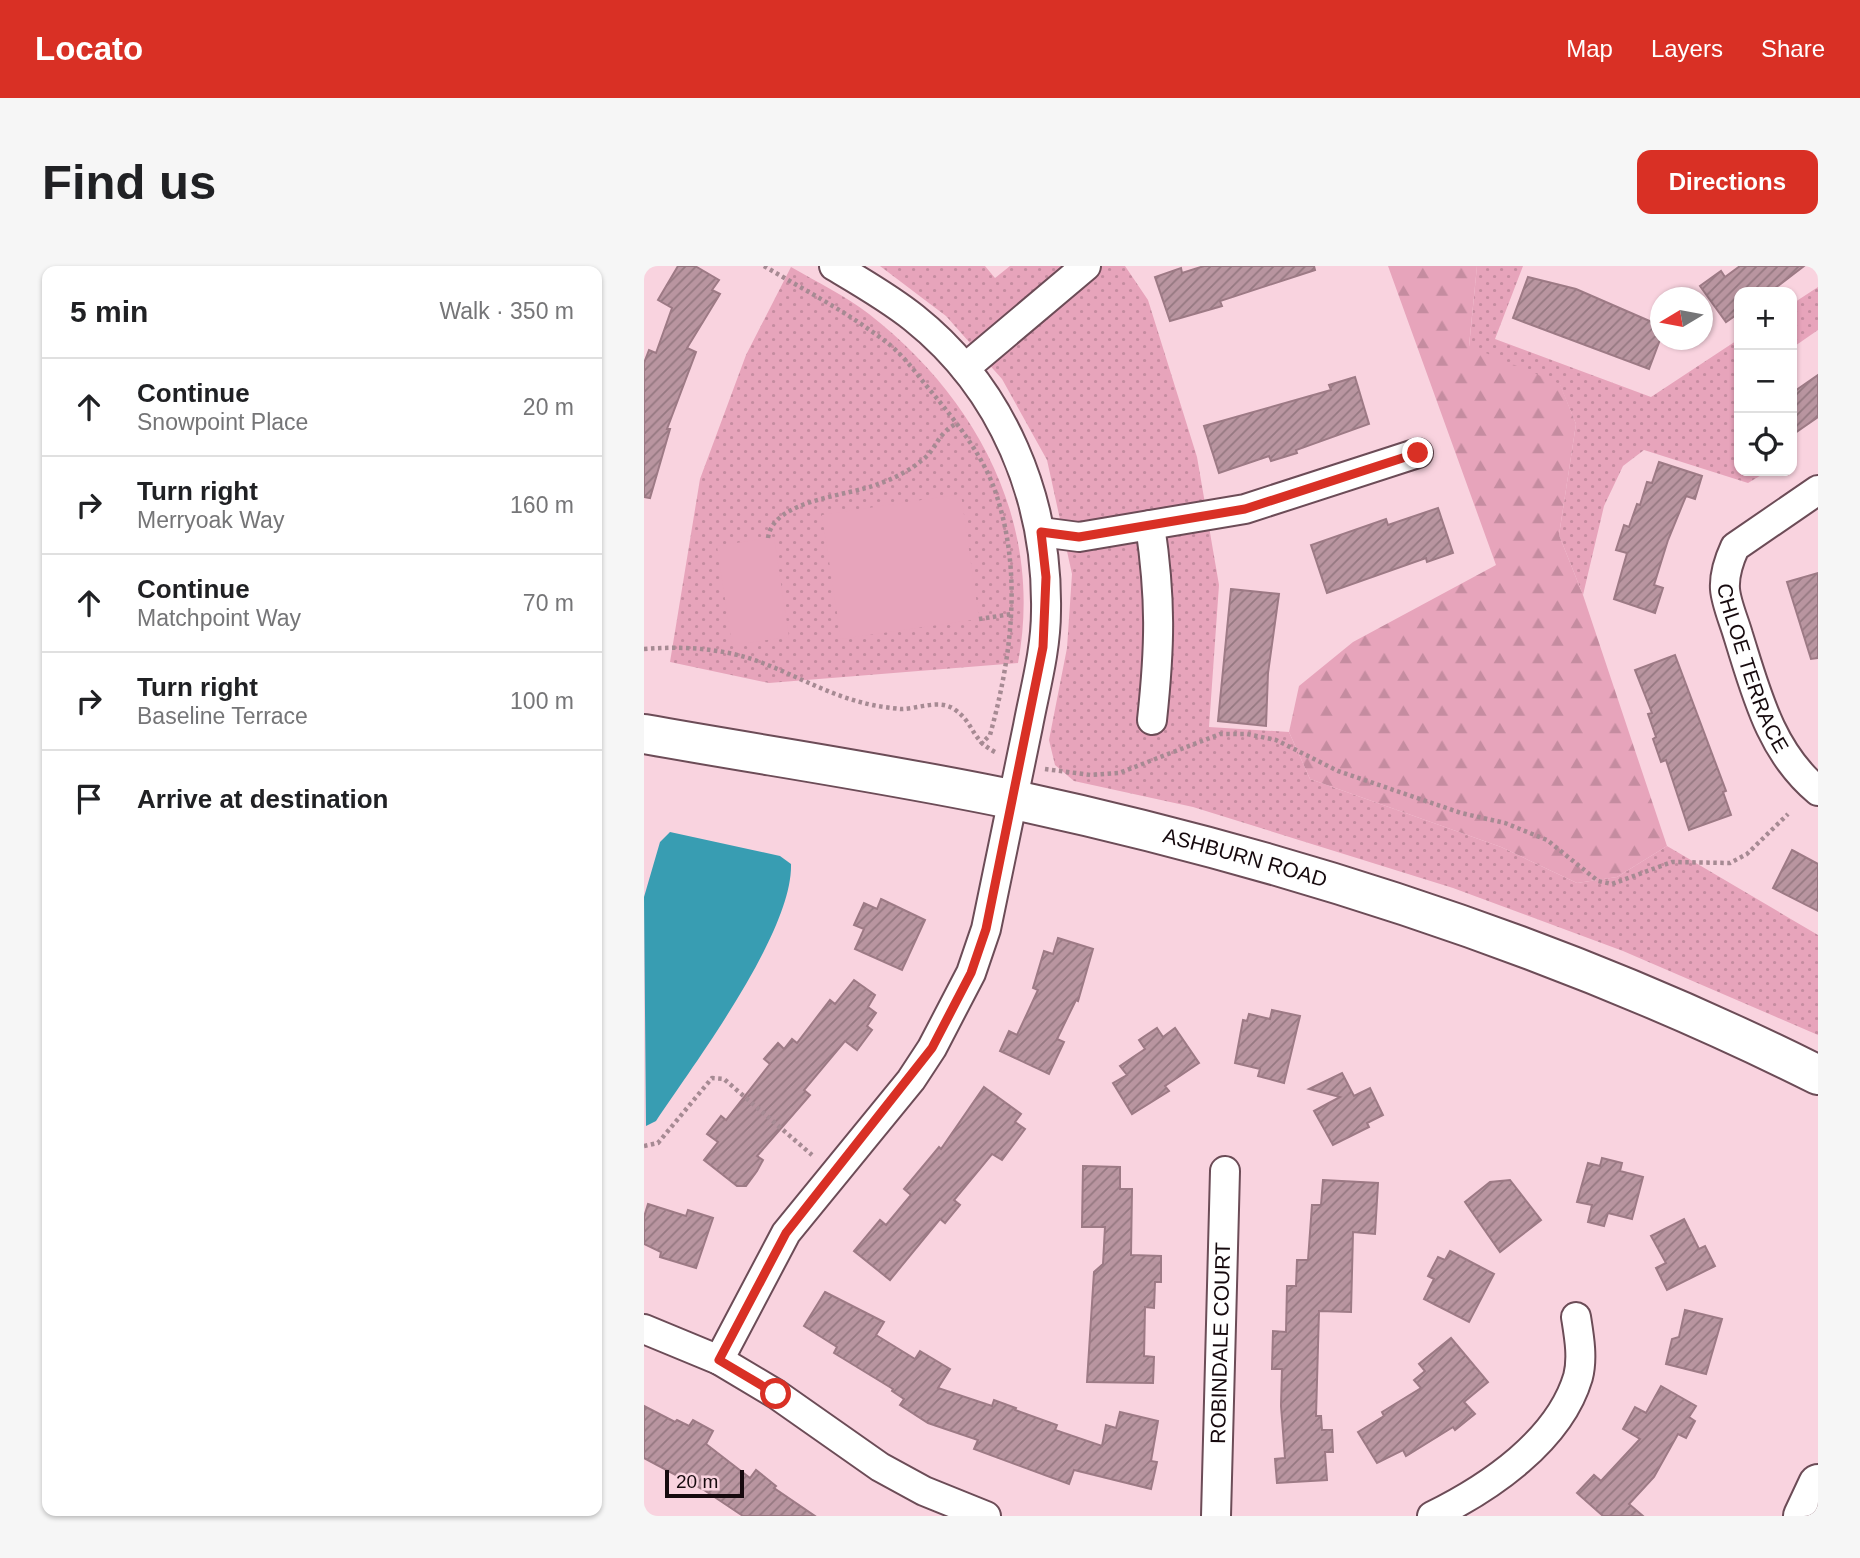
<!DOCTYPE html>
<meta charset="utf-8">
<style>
body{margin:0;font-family:Helvetica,sans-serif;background:#f6f6f6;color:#202124}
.controls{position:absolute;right:21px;top:21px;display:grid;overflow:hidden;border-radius:14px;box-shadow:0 2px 5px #0004}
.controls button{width:63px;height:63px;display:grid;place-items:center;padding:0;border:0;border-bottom:2px solid #e0e0e0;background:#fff;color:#202124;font:35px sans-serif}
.compass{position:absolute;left:1006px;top:21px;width:63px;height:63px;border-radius:50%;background:#fff;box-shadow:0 2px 5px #0004;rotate:260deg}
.scale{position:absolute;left:21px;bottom:18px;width:79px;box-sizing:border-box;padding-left:7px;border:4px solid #160a0e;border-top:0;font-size:19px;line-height:24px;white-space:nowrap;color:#160a0e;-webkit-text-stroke:5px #f9d3df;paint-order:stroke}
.stop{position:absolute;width:21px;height:21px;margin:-16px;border:5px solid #d93025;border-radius:50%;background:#fff}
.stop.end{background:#d93025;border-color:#fff;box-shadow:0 2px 7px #0008}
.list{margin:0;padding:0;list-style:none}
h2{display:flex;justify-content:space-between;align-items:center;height:91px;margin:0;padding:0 28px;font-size:30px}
h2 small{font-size:23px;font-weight:400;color:#757577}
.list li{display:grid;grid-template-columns:46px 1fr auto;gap:21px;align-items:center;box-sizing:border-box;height:98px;padding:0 28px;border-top:2px solid #e0e0e0}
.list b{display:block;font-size:26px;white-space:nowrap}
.list p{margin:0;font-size:23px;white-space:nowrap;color:#757577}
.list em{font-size:23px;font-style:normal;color:#757577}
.icon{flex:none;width:38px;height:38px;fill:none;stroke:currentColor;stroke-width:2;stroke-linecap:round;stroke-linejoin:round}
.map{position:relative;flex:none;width:1174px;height:1250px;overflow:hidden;border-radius:14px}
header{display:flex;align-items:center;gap:42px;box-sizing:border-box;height:98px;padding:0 35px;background:#d93025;color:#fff}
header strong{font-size:33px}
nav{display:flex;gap:38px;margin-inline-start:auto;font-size:24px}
.intro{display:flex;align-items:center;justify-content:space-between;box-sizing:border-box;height:168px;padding:0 42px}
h1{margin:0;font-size:49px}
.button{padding:18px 32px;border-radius:14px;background:#d93025;color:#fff;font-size:24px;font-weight:700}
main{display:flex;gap:42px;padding:0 42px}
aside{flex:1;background:#fff;border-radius:14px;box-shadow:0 2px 5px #0004}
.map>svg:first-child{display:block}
.grass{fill:url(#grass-dots)}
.forest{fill:url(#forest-firs)}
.garden{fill:#e7a4bb}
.water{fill:#389db2}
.building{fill:url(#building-hatch);stroke:#9d7a85;stroke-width:2}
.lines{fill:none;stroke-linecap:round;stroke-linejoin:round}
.street-casing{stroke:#6c4c57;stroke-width:32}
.secondary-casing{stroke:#6c4c57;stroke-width:42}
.path{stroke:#a68a93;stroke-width:4.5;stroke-dasharray:3.5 3.5;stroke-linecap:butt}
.street{stroke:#fff;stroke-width:28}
.secondary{stroke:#fff;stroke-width:38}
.route{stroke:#d93025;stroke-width:9}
.labels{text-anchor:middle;stroke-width:7;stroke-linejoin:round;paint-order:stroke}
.street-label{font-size:21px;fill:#160a0e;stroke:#f9d3df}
</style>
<header>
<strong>Locato</strong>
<nav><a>Map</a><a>Layers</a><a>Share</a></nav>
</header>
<div class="intro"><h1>Find us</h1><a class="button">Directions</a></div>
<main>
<aside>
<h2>5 min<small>Walk · 350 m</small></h2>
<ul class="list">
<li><svg class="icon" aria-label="ahead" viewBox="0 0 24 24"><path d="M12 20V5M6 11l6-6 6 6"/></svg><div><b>Continue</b><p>Snowpoint Place</p></div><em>20 m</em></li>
<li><svg class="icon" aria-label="right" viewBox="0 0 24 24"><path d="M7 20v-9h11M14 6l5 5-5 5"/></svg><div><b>Turn right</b><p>Merryoak Way</p></div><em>160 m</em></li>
<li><svg class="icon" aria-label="ahead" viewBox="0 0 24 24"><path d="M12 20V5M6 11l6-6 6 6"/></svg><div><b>Continue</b><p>Matchpoint Way</p></div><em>70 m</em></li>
<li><svg class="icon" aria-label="right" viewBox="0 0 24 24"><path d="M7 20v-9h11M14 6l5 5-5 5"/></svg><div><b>Turn right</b><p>Baseline Terrace</p></div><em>100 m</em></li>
<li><svg class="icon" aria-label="arrive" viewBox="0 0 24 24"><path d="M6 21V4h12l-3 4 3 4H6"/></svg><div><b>Arrive at destination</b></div></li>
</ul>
</aside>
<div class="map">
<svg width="1174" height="1250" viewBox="0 0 1174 1250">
<defs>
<pattern id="grass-dots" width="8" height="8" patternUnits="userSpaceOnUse" patternTransform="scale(1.75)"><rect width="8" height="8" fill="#e7a4bb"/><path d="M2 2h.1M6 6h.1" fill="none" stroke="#c58ca0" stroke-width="1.8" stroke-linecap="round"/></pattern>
<pattern id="forest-firs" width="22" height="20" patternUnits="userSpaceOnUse" patternTransform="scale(1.75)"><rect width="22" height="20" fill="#e7a4bb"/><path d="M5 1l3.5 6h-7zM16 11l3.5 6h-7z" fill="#c58ca0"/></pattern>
<pattern id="building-hatch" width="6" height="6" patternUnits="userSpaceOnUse" patternTransform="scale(1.75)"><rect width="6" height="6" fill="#b995a0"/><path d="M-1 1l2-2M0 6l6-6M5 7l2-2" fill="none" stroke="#957881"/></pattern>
</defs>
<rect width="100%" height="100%" fill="#f9d3df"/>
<g class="grass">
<polygon points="236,0 341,0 351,12 366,0 481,0 504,34 553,191 575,319 565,461 645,466 666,513 857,581 933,617 973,611 1023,580 1174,669 1174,769 979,685 809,622 549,541 430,515 411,499 405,474 423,382 428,308 403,194 358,113 302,50"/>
<polygon points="833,0 879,0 851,73 1007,131 1095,73 1095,117 1090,121 1095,128 1095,205 1124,205 1104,217 1000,184 979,200 960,240 939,329 915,269 932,158 916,119 825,81"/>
<path d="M147 1C173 16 202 30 225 48 334 133 400 258 374 397L125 417 26 396 56 213 102 89Z"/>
<polygon points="1174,21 1174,64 1148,82 1148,38"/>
</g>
<polygon class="forest" points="744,0 833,0 825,80 916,118 932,158 915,269 939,329 1023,580 973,611 933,617 857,581 666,513 645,466 655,420 709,376 852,299"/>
<g class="garden">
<polygon points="317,228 335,353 197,373 178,249"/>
<polygon points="130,271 145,371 88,379 73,280"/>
</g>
<path class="water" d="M26 566 136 590 147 598C149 666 52 795 12 855L2 860 0 631 16 576Z"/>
<g class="building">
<polygon points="34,0 51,0 75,14 68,24 76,28 43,82 52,86 23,163 26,163 6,232 0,231 0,97 5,84 12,87 28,42 14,34"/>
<polygon points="560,0 670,0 671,4 576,35 578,40 526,55 511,11 537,2 538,7"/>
<polygon points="1096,0 1160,0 1126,26 1095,26 1095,47 1082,56 1056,20 1077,5 1081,11"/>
<polygon points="884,11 932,23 1017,60 1017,71 1005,103 869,52"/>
<polygon points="1174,109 1174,151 1148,169 1148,127"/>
<polygon points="711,111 725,158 652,184 653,187 627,195 625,190 575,207 560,160 687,124 685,119"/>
<polygon points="1015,196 1058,210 1051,233 1042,230 1024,274 1010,319 1019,322 1011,347 970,333 983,287 972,284 980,259 985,261 993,238 996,239 1003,216 1008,217"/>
<polygon points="794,242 809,287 783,296 782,292 683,327 667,279 742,253 744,259"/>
<polygon points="1174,307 1174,392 1167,393 1143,316"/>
<polygon points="587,323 635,328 624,407 622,460 574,455"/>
<polygon points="1031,389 1082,525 1079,526 1087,549 1045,564 1022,494 1017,496 1009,473 1012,471 1004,448 1008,447 991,404"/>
<polygon points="1148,584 1174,598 1174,645 1129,622"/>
<polygon points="237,633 281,654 258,704 211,683 220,663 210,659 220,637 233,643"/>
<polygon points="414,672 449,683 434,735 432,734 413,773 420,776 405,808 356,785 365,765 373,769 394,724 389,722 400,685 409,688"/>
<polygon points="210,714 231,729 224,741 232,747 223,760 228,764 213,784 201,775 160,824 166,829 113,890 119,894 113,905 102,920 93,920 60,894 74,876 63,868 77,850 82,854 126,798 120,793 134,777 140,783 148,773 153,777 186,734 191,738"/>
<polygon points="628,744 656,750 640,817 614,810 616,803 591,797 599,754 603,755 605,748 626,753"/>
<polygon points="513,762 519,771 531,762 555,797 521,820 525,825 488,848 469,817 483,809 476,800 501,783 495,774"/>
<polygon points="698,807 710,830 726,822 739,849 723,857 725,861 689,879 670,845 696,831 665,823"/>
<polygon points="340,821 377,848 371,856 381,863 358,894 348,888 310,934 316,939 301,957 296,953 246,1014 210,985 236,954 242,959 267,929 260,923 295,881 297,883"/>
<polygon points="958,892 978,897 976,905 999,911 988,953 964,947 960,960 944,956 948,939 933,936 944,897 956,900"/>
<polygon points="439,900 476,901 476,923 488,923 487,989 517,990 517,1016 511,1016 510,1042 501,1041 500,1090 510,1091 509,1117 443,1116 450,1006 459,998 461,961 438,961"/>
<polygon points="679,914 734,917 731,968 709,966 707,1046 675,1045 672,1150 677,1150 678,1164 688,1164 689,1186 681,1186 683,1214 633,1217 631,1193 641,1192 637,1140 638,1103 628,1103 629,1065 642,1066 643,1020 652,1020 653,994 664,994 668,939 677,939"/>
<polygon points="866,914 897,954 856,986 821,936 846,916"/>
<polygon points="4,938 42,950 44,944 69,952 52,1002 16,991 17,986 0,978 0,951"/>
<polygon points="1040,953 1055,983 1061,980 1071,1000 1023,1024 1012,1002 1022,997 1007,970"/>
<polygon points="806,985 850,1008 825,1056 780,1033 790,1013 784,1010 794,991 801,994"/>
<polygon points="181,1026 240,1056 232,1069 271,1093 276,1085 306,1103 294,1122 348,1140 350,1134 372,1142 371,1144 413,1159 411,1164 458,1180 462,1159 472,1162 476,1146 514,1155 507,1195 513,1196 507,1223 430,1204 425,1218 330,1183 334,1174 284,1157 256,1139 260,1133 248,1125 249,1123 190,1087 193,1081 160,1060"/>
<polygon points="1041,1044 1078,1053 1062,1108 1022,1098 1028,1073 1035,1071"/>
<polygon points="807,1072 844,1116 820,1136 831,1148 811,1164 809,1161 762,1190 759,1184 733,1197 714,1166 740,1150 738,1146 777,1122 770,1114 781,1105 775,1098"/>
<polygon points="1017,1120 1052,1140 1045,1151 1051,1155 1042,1172 1034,1168 1010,1211 985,1238 999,1250 959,1250 933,1227 950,1209 957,1215 996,1173 979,1163 991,1141 1002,1147"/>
<polygon points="0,1140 31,1156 33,1154 45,1160 49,1154 69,1165 62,1178 106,1212 112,1204 132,1220 130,1222 171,1250 99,1250 60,1224 0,1192"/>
</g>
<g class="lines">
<g class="street-casing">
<g id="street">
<polyline points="321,102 442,0"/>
<path id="s1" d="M1174 224 1091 281C1085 294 1080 308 1081 323 1082 337 1090 355 1094 369 1112 426 1126 485 1174 525"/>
<path d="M506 259C517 333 516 380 508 454"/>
<polyline points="397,266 435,271 601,243 774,187"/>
<polyline points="0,1063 75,1094 132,1128 236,1201 280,1225 342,1250"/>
<path d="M75 1094 142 967 267 814 288 782 327 707 342 663C356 595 370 528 384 460 391 423 402 384 402 345 404 233 359 123 270 52 245 32 217 16 190 0"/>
<path id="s2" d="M572 1250 581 905"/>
<path d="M788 1250C845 1222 915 1175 934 1111 939 1092 935 1070 932 1051"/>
</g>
</g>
<g class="secondary-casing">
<g id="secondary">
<path id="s3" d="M0 468C123 490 248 508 371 534 648 594 920 682 1174 809"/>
<polyline points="1159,1250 1174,1218"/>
</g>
</g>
<g class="path">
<path d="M120 0C162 25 207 48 246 79 264 94 276 113 291 130 316 161 343 195 354 234 378 311 367 393 346 469L336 479"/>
<path d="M124 272C129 233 206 230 234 218 249 213 265 205 277 195 294 183 292 167 314 157"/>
<polyline points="335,353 368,348"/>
<path d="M0 383C39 380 79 382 116 396 151 409 183 428 220 437 231 440 246 442 257 443 273 443 295 433 310 443 331 457 326 474 353 487"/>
<polyline points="401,503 447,509 475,507 576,468 603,468 632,474 694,505 817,547 861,557 903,574 954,615 968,618 1028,596 1086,597 1103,588 1144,548"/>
<polyline points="0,880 14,877 68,812 80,813 168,889"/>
</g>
<use href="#street" class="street"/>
<use href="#secondary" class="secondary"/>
</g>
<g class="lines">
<polyline class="route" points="132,1128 75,1094 142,967 288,782 327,707 342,663 399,381 402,311 397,266 435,271 601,243 774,187"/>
</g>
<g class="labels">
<g class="street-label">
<text dy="7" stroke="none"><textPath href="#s1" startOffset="228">CHLOE TERRACE</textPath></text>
<text dy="7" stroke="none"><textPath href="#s3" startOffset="614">ASHBURN ROAD</textPath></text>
<text dy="7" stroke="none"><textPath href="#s2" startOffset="173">ROBINDALE COURT</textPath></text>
</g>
</g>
</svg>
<div class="controls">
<button>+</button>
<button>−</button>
<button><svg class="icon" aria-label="locate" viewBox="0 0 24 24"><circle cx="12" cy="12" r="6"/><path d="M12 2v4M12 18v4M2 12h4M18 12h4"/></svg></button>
</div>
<svg class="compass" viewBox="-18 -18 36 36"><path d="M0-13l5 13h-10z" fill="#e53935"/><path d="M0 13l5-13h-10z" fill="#757577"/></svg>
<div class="scale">20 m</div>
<div class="stop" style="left:132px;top:1128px"></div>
<div class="stop end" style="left:774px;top:187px"></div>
</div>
</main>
